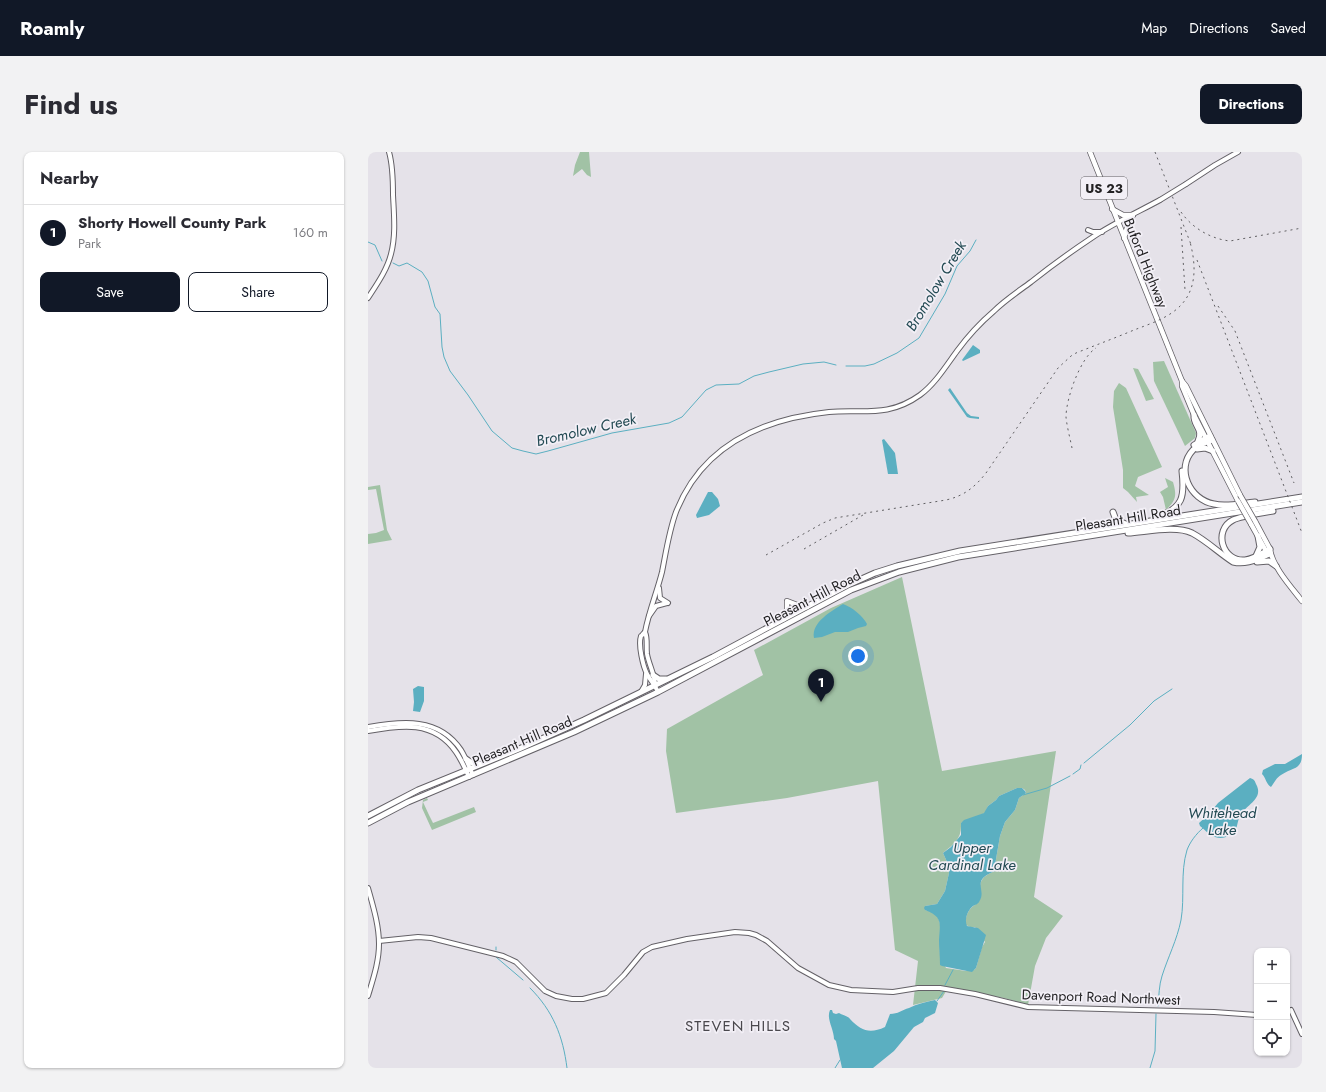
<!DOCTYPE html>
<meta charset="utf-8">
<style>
body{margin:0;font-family:Jost,sans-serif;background:#f2f2f3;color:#2b2b33}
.controls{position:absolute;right:12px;bottom:12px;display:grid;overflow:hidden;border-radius:8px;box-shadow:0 1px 3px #0004}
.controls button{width:36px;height:36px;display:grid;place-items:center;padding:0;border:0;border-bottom:1px solid #e1e1e2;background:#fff;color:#2b2b33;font:20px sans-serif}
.you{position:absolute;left:490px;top:504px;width:14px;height:14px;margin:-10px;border:3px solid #fff;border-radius:50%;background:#1a73e8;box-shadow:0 0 0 6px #1a73e833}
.badge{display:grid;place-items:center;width:26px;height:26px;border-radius:50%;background:#111827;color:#fff;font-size:13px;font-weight:700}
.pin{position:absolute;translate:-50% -33px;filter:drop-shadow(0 1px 2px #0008)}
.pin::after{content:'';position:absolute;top:21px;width:14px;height:12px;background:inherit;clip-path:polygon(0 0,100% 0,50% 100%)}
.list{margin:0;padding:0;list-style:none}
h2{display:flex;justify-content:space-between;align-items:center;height:52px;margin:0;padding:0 16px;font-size:17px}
h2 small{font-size:13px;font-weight:400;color:#7c7c81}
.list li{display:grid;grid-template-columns:26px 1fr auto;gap:12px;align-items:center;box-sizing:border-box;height:56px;padding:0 16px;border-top:1px solid #e1e1e2}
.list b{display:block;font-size:15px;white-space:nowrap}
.list p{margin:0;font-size:13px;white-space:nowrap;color:#7c7c81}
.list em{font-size:13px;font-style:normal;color:#7c7c81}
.actions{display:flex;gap:8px;padding:12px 16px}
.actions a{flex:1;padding:9px 0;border:1px solid #111827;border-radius:8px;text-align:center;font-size:14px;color:#111827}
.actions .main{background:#111827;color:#fff}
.icon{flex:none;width:22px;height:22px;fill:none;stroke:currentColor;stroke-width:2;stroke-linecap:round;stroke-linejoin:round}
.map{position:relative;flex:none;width:934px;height:916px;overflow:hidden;border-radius:8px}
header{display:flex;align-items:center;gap:24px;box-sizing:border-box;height:56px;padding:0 20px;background:#111827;color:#fff}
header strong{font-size:19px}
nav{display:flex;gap:22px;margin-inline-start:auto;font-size:14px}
.intro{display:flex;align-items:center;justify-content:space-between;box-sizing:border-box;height:96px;padding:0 24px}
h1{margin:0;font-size:28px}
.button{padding:10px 18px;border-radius:8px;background:#111827;color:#fff;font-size:14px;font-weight:700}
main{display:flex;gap:24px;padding:0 24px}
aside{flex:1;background:#fff;border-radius:8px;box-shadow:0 1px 3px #0004}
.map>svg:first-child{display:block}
.green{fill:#a1c2a5;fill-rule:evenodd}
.water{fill:#5bafc1}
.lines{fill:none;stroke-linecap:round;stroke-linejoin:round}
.stream{stroke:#5bafc1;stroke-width:1}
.secondary-casing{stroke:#646167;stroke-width:6}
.primary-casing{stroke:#646167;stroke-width:6}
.highway-casing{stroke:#646167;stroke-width:7}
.secondary{stroke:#fff;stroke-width:4}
.primary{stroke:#fff;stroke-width:4.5}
.highway{stroke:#fff;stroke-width:5}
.rail{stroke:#605f62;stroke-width:1;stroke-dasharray:2 4;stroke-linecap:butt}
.secondary-bridge-casing{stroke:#646167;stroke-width:6;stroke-linecap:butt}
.primary-bridge-casing{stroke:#646167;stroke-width:6;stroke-linecap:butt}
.secondary-bridge{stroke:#fff;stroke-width:4}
.primary-bridge{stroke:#fff;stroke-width:4.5}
.labels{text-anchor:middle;stroke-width:3.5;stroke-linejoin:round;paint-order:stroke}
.shield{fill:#f2eff6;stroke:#605f62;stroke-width:1}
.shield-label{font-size:13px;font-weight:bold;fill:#222123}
.street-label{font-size:14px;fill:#222123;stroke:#f2eff6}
.water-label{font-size:15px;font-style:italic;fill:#234a53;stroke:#f2eff6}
.neighbourhood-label{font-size:15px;letter-spacing:1px;fill:#4a484d;stroke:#f2eff6}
</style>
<header>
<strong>Roamly</strong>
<nav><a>Map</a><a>Directions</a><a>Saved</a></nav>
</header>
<div class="intro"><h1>Find us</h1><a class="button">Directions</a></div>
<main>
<aside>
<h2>Nearby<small></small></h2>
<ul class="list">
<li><span class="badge">1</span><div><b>Shorty Howell County Park</b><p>Park</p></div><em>160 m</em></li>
</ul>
<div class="actions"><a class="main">Save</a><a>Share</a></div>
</aside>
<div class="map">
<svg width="934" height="916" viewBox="0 0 934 916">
<rect width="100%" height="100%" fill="#e5e2e9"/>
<g class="green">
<polygon points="212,0 221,0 223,25 219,23 214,17 205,24 207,13"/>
<polygon points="796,209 828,281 827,286 817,294 786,229 785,210"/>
<polygon points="765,216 770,217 786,247 778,249"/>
<polygon points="751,231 758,236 794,315 770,325 767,334 781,343 768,345 769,350 760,340 755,336 755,318 745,255 746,239"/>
<path d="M797 326 805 330C809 344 808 348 798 358L795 345 792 340 800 335Z"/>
<polygon points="12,333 19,378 24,388 0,392 0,382 8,381 16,378 8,337 0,338 0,335"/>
<path d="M534 425 574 619 688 599 666 745 695 764 678 786 667 814 660 853 636 846 580 836 574 846 545 853 550 809 527 798 510 629 419 646 308 661 298 599 299 577 395 523 386 498 463 456ZM649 636H654L657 638 658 641 651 646 647 658 637 670 632 684 627 713 630 717V718C622 721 613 724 612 734 611 739 614 744 611 749 609 752 606 753 604 755 599 760 597 766 598 773L602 775H607L617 790 614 795 608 816 606 818 598 819 578 816C577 813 574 810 573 808 569 795 578 769 566 761 563 759 560 759 557 758V754L569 752 577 739 581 721 580 712 575 701C586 692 594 687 593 671L617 661 620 654 628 648 631 644Z"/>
<polygon points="59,646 60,648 55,650 61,663 65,671 106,655 108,660 64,678 54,656 55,648"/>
</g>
<g class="water">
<polygon points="605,193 612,198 612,201 595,209 594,208"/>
<polygon points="582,236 599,261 603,264 611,265 611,267 602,266 599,265 580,238"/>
<polygon points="516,287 527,301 530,322 520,322 514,288"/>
<polygon points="340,340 344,340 350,347 352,354 341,363 329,366 328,363"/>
<path d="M475 452C484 455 495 464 499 472L498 474 490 476 480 480H467L454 485 446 486C443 470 464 459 475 452Z"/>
<polygon points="50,534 56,535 56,549 52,560 45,559 46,550 45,537"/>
<path d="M934 602C934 618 925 615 913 623 909 625 906 631 903 635 898 632 898 626 894 622L895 618 907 612H917Z"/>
<path d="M882 626C886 627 887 629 888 632 896 646 880 652 873 662 870 666 870 672 868 677 864 684 855 688 847 685 842 684 836 677 832 674L831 671 841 662 850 651Z"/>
<path d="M649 636H654L657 639 658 641 651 646 647 658 637 670 632 684 627 713 630 717V718C600 728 620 737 611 750 609 753 608 752 605 754 600 758 596 767 599 774L610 776 618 783 608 816 604 820 574 814 572 813C572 805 571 796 571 788 572 771 575 765 557 758L556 756 557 754 569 752 577 739 581 721 580 712 575 701 583 695 593 683V671L596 668 616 661 620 654 628 648 631 644Z"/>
<path d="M567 848 570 851 567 861 557 866 555 870 546 875 526 899 505 916H474L468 889 466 887C466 877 458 867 462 858H464L465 861 468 862 471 861C474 863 480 864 482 867 493 879 502 882 517 875L522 862C530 862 534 858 541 856 549 852 558 850 567 848Z"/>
</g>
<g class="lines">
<g class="stream">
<polyline points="0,90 7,93 14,109"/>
<polyline points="25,111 31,114 39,111 54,120 60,129 67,155 72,162 74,195 76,205 82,219 100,243 124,279 144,296 155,299 168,302 180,299 244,281 301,271 314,265 338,238 348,233 371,232 386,224 401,220 435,212 456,210 468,213"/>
<polyline points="478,214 497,214 506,212 529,201 551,186 577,142 589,114 602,99 608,88"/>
<polyline points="716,611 762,573 786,549 804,537"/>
<polyline points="705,622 712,617 713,613"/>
<polyline points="655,643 679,636 702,624"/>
<polyline points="128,798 128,795"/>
<polyline points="128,805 155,828"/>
<polyline points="577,833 585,818"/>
<path d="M162 836C185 859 195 884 199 916"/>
<polyline points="569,849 576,839"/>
<path d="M790 854C791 844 791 833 794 824 800 805 809 788 813 768 817 745 812 721 819 698 822 690 828 682 835 676"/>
<polyline points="467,916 472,908"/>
<polyline points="782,916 787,899 788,862"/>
</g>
<g class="secondary-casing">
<g id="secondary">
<polyline points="818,32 847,13 870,0"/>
<polyline points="720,78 725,80 734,80"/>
<path d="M0 146C9 132 19 118 23 102 28 83 26 63 25 43 25 29 25 14 21 0"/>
<polyline points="291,436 292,446 300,451"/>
<polyline points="281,464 288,454 299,451"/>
<path d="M277 480C280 487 278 494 279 502 281 513 287 523 287 533"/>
<polyline points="273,540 277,533 278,522"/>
<path d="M290 540C287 533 282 528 279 522 275 514 270 493 273 484 274 484 276 480 277 480 281 459 289 440 294 420 298 400 301 379 308 360 334 294 394 267 461 260 495 257 520 266 552 243 567 232 578 214 589 199 600 184 612 171 626 159 637 148 651 139 663 130 683 114 704 99 725 85 746 71 770 60 792 48"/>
<path d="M0 575C34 569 71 565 93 598 98 606 101 615 105 623"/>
<path d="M0 579C33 573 66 568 88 600 93 607 97 616 101 625"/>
<path d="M0 736C5 754 11 773 11 792 11 810 5 827 0 844"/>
<polyline points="11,789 50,785 63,786 135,804 148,810 177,839 188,844 204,847 215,847 238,841 256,823 275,800 284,795 319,787 367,780 381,781 388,783 399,789 430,816 461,833 483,838 525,840 550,836 572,836 607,842 660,855 846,860 889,863"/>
<polyline points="919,860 923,858 934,882"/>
</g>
</g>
<g class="primary-casing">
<g id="primary">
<polyline points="722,0 814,229 818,234 872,343"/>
<polyline points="744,57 755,63 765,63"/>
<polyline points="756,86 760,72 765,63"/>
<polyline points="814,229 814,234 826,263 870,349"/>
<path d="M887 369 902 397C904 414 923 435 934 449"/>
<polyline points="883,372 898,399 901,401"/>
<polyline points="416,467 419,457 419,449 432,454 439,455"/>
</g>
</g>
<g class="highway-casing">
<g id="highway">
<path d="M826 263C825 274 836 277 830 289"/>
<path d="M844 288C837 291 830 292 825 298 807 317 822 348 846 352 859 355 874 351 887 350"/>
<polyline points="826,293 842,284"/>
<polyline points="829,297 837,296 845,299"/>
<polyline points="745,360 748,368 758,372"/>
<path d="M789 365C815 356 817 345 814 319"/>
<path d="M760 381C778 380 808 373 824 381 839 389 851 401 865 410 879 413 889 407 902 402"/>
<path d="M902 397C895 401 885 407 877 408 854 410 845 378 865 368 873 364 895 361 905 359"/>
<polyline points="888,404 892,395 890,384"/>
<polyline points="889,410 901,409 908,414"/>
<polyline points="285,523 291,527 298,527"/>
<polyline points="98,607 104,611 111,612"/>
<polyline points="0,664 50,638 151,597 216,568 345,505 444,452 480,433 507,421 529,414 592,399 934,345"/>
<polyline points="0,671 40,650 206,580 290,540 483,438 531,420 590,405 934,350"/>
</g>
</g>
<use href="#secondary" class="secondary"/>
<use href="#primary" class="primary"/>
<use href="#highway" class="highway"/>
<g class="rail">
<polyline points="787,0 824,95"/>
<path d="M813 60C824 76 843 87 862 89L934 76"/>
<polyline points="813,75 817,138"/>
<polyline points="829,108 934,381"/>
<polyline points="850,154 867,179 926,331"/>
<path d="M704 296C702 286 699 275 698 265 698 247 712 206 728 196"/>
<polyline points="436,397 495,363"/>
<path d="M398 403 455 371 467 366 578 348C596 344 607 335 618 321L690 216 703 204 708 201C728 193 747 186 766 178 779 173 794 168 805 160 829 143 829 116 822 90"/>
</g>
<g class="secondary-bridge-casing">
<polyline id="secondary-bridge" points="792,48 818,32"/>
</g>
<g class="primary-bridge-casing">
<g id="primary-bridge">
<polyline points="872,343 887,369"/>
<polyline points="870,349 883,372"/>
</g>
</g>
<use href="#secondary-bridge" class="secondary-bridge"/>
<use href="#primary-bridge" class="primary-bridge"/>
</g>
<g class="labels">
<rect class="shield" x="713" y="25" width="46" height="22" rx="3"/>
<g class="shield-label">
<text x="736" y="41">US 23</text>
</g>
<g class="street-label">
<text transform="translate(778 111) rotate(68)" y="5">Buford Highway</text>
<text transform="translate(760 366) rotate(-9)" y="5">Pleasant Hill Road</text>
<text transform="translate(444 446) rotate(-27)" y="5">Pleasant Hill Road</text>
<text transform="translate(154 589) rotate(-23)" y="5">Pleasant Hill Road</text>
<text transform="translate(733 845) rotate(2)" y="5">Davenport Road Northwest</text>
</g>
<g class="water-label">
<text transform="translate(568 134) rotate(-59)" y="5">Bromolow Creek</text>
<text transform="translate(218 278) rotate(-13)" y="5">Bromolow Creek</text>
<text x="854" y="666">Whitehead<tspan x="854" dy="17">Lake</tspan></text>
<text x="604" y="701">Upper<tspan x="604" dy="17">Cardinal Lake</tspan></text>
</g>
<g class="neighbourhood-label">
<text x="370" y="879">STEVEN HILLS</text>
</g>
</g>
</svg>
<div class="controls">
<button>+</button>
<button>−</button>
<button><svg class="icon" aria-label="locate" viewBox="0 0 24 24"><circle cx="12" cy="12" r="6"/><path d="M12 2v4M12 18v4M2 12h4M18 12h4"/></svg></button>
</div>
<div class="you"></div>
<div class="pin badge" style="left:453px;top:550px">1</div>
</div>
</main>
